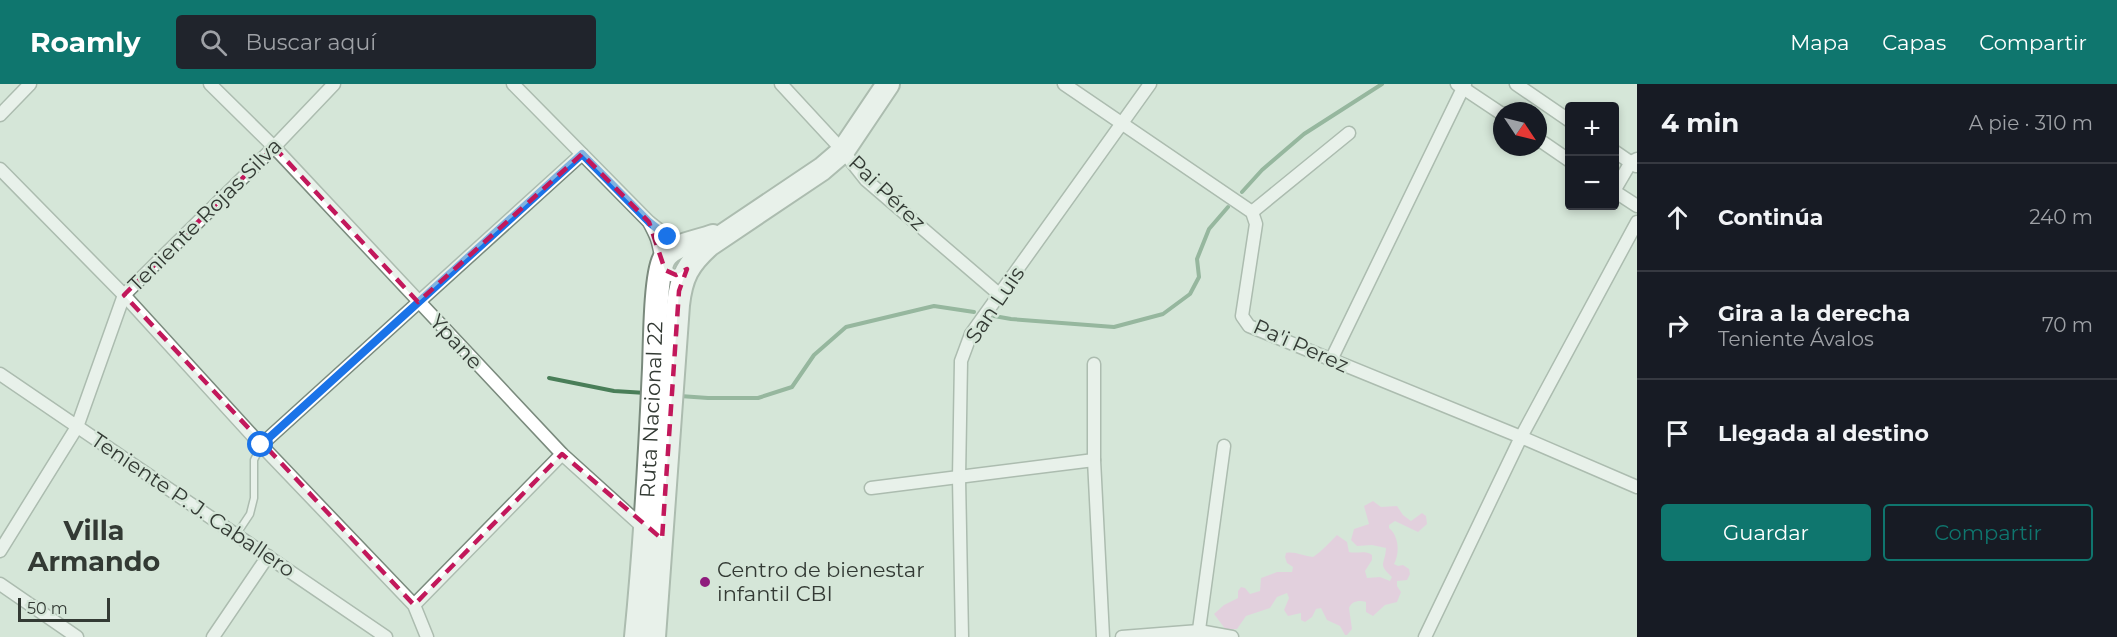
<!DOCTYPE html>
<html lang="es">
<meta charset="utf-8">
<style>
body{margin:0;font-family:Montserrat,sans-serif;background:#20242c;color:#f1f3f6}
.controls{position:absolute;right:18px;top:18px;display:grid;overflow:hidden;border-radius:6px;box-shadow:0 3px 9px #0003}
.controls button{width:54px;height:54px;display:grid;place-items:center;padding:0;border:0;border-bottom:2px solid #363941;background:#171b24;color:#f1f3f6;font:30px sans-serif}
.compass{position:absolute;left:1493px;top:18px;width:54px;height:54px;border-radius:50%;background:#171b24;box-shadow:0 3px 9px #0003;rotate:125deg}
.scale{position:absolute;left:18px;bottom:15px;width:92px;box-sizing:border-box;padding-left:6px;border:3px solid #333a34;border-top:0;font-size:16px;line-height:21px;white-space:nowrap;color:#333a34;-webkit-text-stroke:4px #d5e6d8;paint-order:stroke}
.stop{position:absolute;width:18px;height:18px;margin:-14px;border:4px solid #1a73e8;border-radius:50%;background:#fff}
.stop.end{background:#1a73e8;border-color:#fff;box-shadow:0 2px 6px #0008}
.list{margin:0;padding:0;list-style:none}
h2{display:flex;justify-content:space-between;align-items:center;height:78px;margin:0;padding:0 24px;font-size:26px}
h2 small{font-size:20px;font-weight:400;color:#9ea1a6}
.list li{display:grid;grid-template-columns:39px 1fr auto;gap:18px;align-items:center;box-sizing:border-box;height:108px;padding:0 24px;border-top:2px solid #363941}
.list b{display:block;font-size:22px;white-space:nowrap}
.list p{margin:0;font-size:20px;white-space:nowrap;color:#9ea1a6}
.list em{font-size:20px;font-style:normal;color:#9ea1a6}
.actions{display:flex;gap:12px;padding:18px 24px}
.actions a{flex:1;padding:14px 0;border:2px solid #0f766e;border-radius:6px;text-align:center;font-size:21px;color:#0f766e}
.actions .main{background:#0f766e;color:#fff}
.icon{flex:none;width:33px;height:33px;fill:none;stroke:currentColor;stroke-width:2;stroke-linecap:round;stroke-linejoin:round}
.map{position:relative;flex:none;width:1637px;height:553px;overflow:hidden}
header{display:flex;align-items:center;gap:36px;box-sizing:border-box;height:84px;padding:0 30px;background:#0f766e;color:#fff}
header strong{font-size:28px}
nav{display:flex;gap:33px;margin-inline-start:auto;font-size:21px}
.search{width:420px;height:54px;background:#20242c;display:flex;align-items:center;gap:15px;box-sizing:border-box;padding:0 21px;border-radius:6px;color:#9ea1a6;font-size:22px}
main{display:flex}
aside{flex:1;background:#171b24}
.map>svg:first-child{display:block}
.green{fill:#f2b7e3}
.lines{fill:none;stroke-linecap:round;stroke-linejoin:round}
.stream{stroke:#497e58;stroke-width:4}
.lane-casing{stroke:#7a8a7d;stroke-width:9}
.street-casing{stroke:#7a8a7d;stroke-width:15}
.highway-casing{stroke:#7a8a7d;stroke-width:26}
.lane{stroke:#fff;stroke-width:6}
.street{stroke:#fff;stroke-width:12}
.highway{stroke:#fff;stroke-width:22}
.route{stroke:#1a73e8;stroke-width:8}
.marked{fill:none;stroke:#c2185b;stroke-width:4.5;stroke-dasharray:12 8;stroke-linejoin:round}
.poi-dot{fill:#8f1c7d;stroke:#d5e6d8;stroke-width:2}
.labels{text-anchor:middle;stroke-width:5;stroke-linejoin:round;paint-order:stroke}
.street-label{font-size:21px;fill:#333a34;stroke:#d5e6d8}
.poi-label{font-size:21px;fill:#333a34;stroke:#d5e6d8;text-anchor:start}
.district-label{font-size:27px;font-weight:bold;fill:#333a34;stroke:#d5e6d8}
</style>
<header>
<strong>Roamly</strong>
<div class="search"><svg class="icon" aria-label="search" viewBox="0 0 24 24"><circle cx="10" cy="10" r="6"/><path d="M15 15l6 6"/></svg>Buscar aquí</div>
<nav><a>Mapa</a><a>Capas</a><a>Compartir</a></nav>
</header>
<main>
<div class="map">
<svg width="1637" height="553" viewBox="0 0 1637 553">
<rect width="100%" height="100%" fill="#d5e6d8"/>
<path class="green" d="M1373 417 1381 423 1397 422 1403 431 1411 437 1422 429 1426 432 1427 440 1418 448 1395 437 1389 441V444C1399 452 1400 469 1394 480L1398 482 1403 481 1409 485 1410 490 1407 496 1397 497V502L1401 508 1397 518 1385 521 1373 532 1366 528V518C1359 516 1352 517 1349 524L1352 545 1347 551H1345L1340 542 1327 536 1321 524 1316 525 1312 533 1305 538 1301 536V529L1288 532 1284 526 1289 514 1287 509 1277 513 1270 524 1246 532 1237 545 1226 546 1214 530 1224 521 1238 514V507L1241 503 1245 504 1250 510 1260 507 1261 494 1277 488H1292L1293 483 1287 479 1285 473 1286 469C1294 467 1304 472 1313 473 1322 467 1329 459 1337 451L1347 458 1349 468C1357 470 1365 466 1372 471V476L1365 487 1367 494 1380 493 1390 497 1392 493C1377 479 1385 482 1386 464L1372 461 1357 462 1351 456 1354 445 1369 440 1364 422Z"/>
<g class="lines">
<g class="stream">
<polyline points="1242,108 1262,86 1304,50 1382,0"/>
<polyline points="994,232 1011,235 1114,243 1163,230 1190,210 1199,193 1197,175 1209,145 1228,123"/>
<polyline points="549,294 614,307 646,309"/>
<polyline points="680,312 708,314 758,314 792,303 814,271 846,243 934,222 974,228"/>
</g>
<g class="lane-casing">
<polyline id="lane" points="236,451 250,430 254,414 254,376 261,362"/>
</g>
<g class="street-casing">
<g id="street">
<polyline points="210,0 274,63 562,370 645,445"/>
<polyline points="513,0 649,138 682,164"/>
<polyline points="781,0 843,67 866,96 1000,211"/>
<polyline points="1064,0 1252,128 1256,140 1242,232 1249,242 1521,353 1637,403"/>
<polyline points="1457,0 1502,30"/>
<polyline points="1516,0 1570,37"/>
<polyline points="0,31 30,0"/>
<polyline points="1538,55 1570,77"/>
<polyline points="1614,67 1636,82"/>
<polyline points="0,85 124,211 261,361 414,521 427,553"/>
<polyline points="1614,107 1631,78 1637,75"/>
<polyline points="1614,107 1637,122"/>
<polyline points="1252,128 1349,49"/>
<path d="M649 138C652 144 655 149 657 155 662 169 663 207 687 185"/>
<polyline points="1331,276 1465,0"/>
<polyline points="1094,280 1094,376 1103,553"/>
<polyline points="0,290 386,553"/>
<polyline points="261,361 582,70"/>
<polyline points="871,404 1094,376"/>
<polyline points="0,467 77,343 124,211 274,63 334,0"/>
<polyline points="0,500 77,553"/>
<polyline points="414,521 562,370"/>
<polyline points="213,553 268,472"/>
<polyline points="962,553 959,394 961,277 971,250 1150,0"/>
<polyline points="1122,553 1199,547 1232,553"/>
<polyline points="1198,553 1224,362"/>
<polyline points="1425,553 1521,353 1637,138"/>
</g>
</g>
<g class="highway-casing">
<g id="highway">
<path id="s1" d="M636 553C645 463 650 374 654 284 655 261 655 192 664 175 673 160 698 158 713 152"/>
<path d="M654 553 678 221C681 193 688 180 709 161L822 85 843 67 888 0"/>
</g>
</g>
<use href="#lane" class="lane"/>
<use href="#street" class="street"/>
<use href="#highway" class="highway"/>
</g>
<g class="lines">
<polyline class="route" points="261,361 582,70 649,138 668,153"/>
</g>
<path d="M0 0H1637V553H0ZM274 63 418 218 582 70 649 138 665 186 676 191 687 185 679 207 662 455 562 370 414 521 124 211Z" fill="#d5e6d8" fill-opacity=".55" fill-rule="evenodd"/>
<path class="marked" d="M274 63 418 218 582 70 649 138 665 186 676 191 687 185 679 207 662 455 562 370 414 521 124 211Z"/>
<circle class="poi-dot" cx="705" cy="498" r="6"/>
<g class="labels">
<g class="street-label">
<text transform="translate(887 109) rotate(44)" y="7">Pai Pérez</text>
<text transform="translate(205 131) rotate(-45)" y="7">Teniente Rojas Silva</text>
<text transform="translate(995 221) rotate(-56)" y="7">San Luis</text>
<text transform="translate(456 258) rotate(47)" y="7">Ypane</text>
<text transform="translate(1301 262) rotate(24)" y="7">Pa'i Perez</text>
<text dy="7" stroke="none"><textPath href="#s1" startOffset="228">Ruta Nacional 22</textPath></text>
<text transform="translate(193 421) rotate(34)" y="7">Teniente P. J. Caballero</text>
</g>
<g class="poi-label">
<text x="717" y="493">Centro de bienestar<tspan x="717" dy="24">infantil CBI</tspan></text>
</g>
<g class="district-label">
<text x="94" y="456">Villa<tspan x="94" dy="31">Armando</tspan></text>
</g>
</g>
</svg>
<div class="controls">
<button>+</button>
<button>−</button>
</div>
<svg class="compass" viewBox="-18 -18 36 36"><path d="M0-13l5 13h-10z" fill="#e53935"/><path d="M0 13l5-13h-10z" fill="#9ea1a6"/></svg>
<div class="scale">50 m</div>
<div class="stop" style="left:261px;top:361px"></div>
<div class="stop end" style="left:668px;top:153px"></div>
</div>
<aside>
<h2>4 min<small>A pie · 310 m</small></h2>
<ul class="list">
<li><svg class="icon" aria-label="ahead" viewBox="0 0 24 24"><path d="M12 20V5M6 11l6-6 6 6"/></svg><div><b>Continúa</b></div><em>240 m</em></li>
<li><svg class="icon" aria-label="right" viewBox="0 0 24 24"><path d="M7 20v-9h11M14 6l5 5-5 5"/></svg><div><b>Gira a la derecha</b><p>Teniente Ávalos</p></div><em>70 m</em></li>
<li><svg class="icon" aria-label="arrive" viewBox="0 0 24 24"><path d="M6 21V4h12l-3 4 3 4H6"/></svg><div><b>Llegada al destino</b></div></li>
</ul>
<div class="actions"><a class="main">Guardar</a><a>Compartir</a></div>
</aside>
</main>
